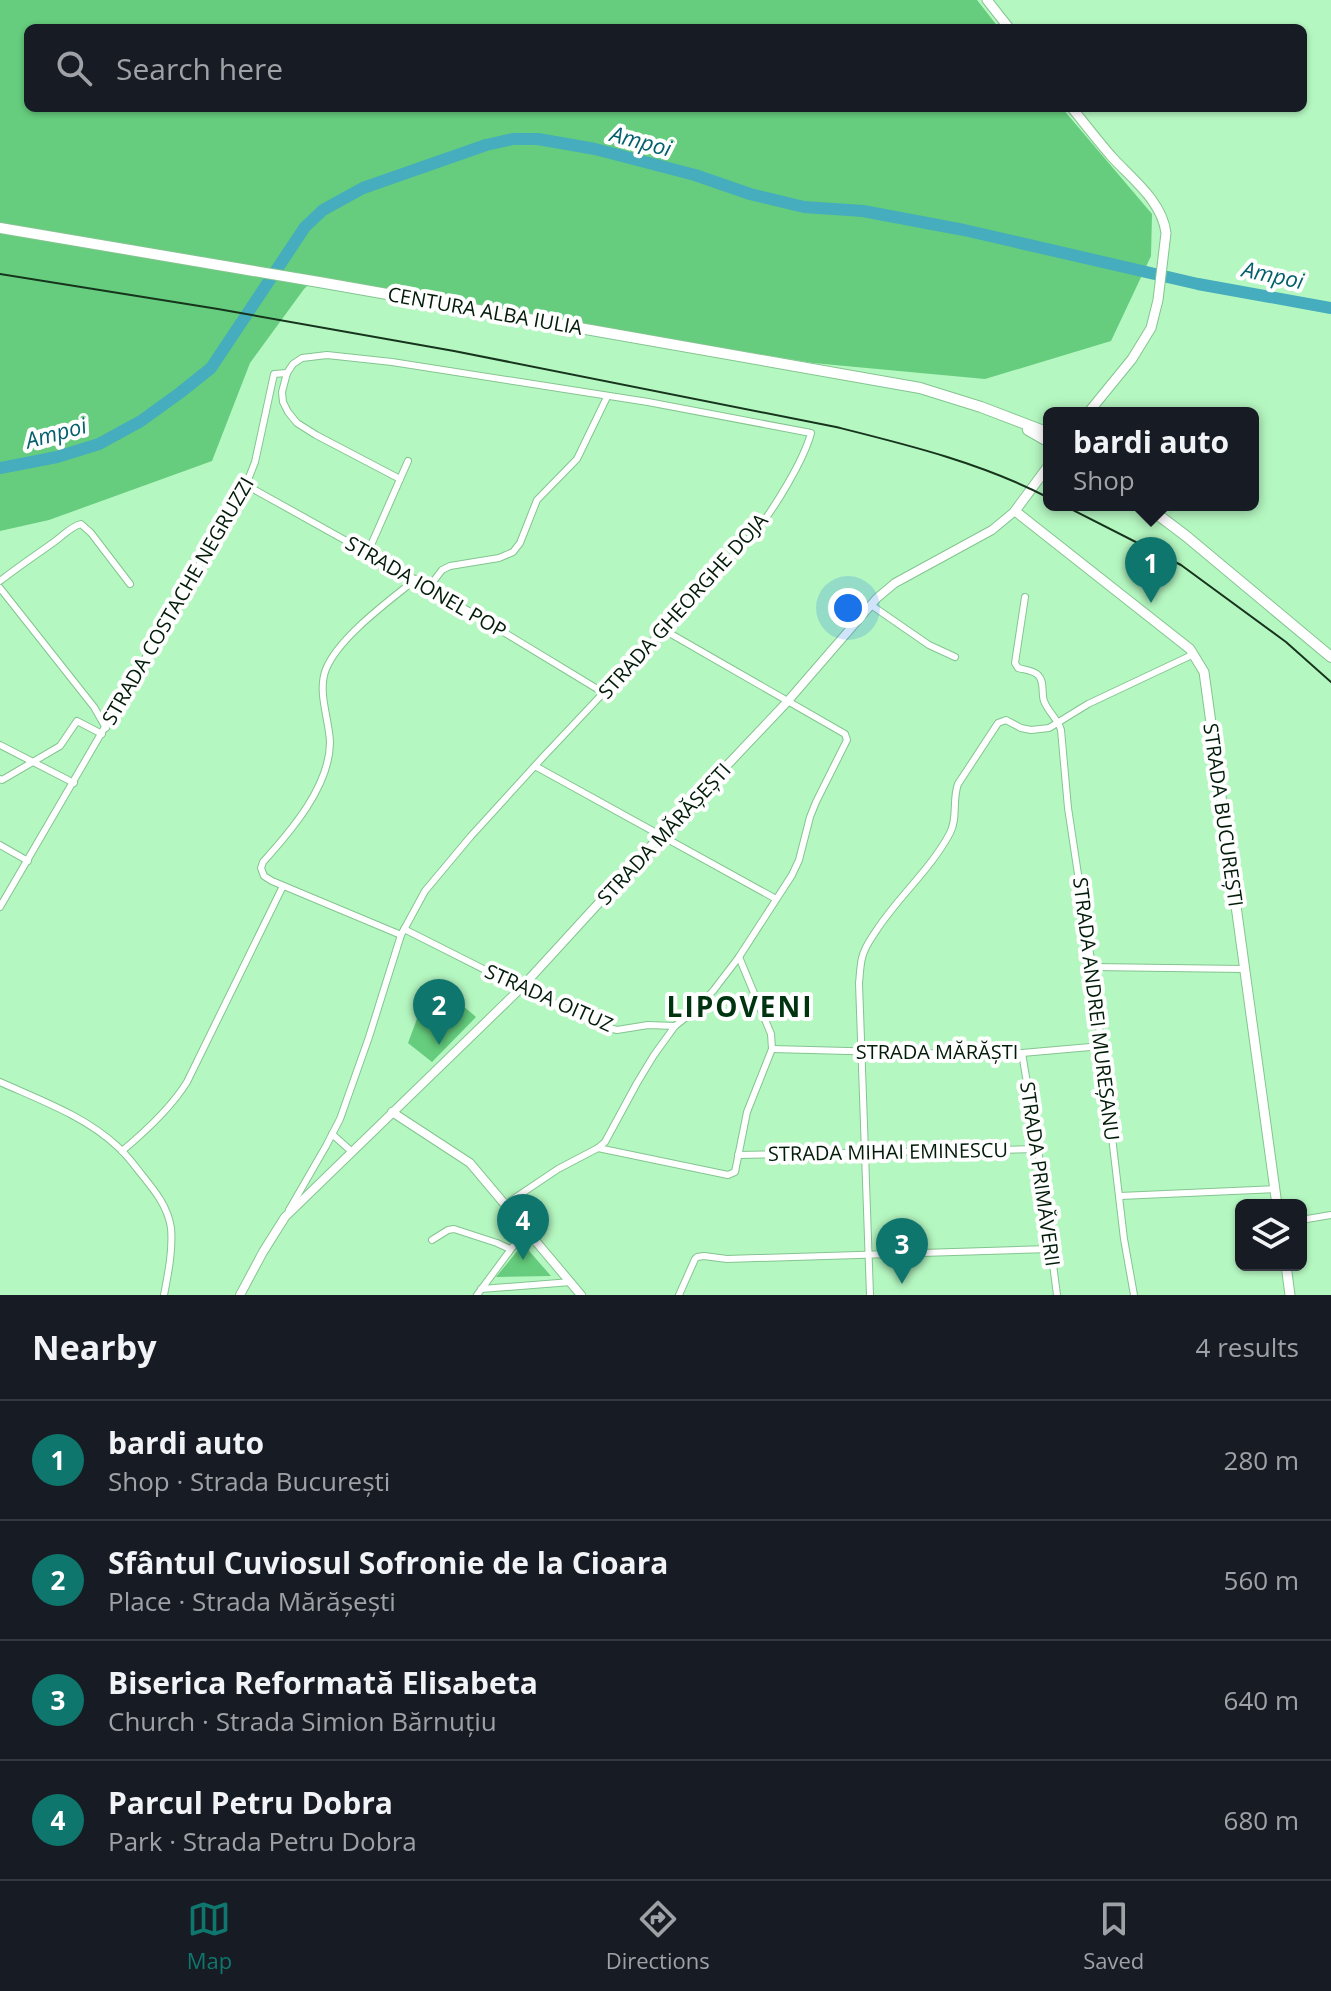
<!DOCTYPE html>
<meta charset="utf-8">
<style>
body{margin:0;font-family:"Open Sans",sans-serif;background:#242831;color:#f1f3f6}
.controls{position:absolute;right:24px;bottom:24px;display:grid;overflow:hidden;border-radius:12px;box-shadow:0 2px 6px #0004}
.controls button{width:72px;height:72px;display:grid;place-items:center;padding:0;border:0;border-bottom:2px solid #363941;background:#171b24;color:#f1f3f6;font:40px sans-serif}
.you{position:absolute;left:848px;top:608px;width:28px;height:28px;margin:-20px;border:6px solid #fff;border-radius:50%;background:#1a73e8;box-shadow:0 0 0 12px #1a73e833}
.badge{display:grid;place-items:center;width:52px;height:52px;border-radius:50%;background:#0f766e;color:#fff;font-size:26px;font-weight:700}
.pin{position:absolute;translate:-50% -66px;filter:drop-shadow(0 2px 4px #0008)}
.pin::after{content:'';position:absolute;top:42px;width:28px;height:24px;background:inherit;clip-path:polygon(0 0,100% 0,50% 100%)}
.popup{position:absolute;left:1043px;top:407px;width:216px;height:104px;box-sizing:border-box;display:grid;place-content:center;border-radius:12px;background:#171b24;filter:drop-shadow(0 2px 6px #0005);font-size:26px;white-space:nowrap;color:#9ea1a6}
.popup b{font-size:30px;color:#f1f3f6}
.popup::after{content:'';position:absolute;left:50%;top:100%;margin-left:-16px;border:16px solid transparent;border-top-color:#171b24}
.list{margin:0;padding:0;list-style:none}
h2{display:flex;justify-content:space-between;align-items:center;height:104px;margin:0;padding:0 32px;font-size:34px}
h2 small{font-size:26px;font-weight:400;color:#9ea1a6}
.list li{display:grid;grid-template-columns:52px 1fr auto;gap:24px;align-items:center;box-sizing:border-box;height:120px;padding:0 32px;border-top:2px solid #363941}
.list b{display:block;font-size:30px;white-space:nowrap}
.list p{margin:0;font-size:26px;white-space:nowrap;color:#9ea1a6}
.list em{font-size:26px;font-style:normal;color:#9ea1a6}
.icon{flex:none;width:44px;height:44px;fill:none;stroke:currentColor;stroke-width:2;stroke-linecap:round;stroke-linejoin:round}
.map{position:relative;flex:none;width:1331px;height:1295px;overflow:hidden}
.search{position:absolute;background:#171b24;box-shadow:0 2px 6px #0004;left:24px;right:24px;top:24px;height:88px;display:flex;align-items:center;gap:20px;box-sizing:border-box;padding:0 28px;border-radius:12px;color:#9ea1a6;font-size:30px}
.sheet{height:584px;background:#171b24}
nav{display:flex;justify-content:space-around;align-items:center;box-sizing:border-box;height:112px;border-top:2px solid #363941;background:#171b24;font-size:22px;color:#9ea1a6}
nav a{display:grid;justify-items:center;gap:4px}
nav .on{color:#0f766e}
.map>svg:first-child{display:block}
.green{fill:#65cd7d}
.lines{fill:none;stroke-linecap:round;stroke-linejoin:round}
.river{stroke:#45adbd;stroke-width:12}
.minor-casing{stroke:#84c590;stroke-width:8}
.tertiary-casing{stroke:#84c590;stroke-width:10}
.secondary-casing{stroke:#84c590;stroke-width:11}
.primary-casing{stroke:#84c590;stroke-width:12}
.minor{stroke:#fff;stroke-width:6}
.tertiary{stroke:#fff;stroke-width:8}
.secondary{stroke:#fff;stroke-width:9}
.primary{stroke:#fff;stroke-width:10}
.rail{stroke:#17341d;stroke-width:2}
.labels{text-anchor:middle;stroke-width:8;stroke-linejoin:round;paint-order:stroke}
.street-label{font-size:20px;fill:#031c09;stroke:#fff}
.water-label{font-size:22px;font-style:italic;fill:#025f6b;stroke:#fff}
.district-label{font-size:28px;font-weight:bold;letter-spacing:2px;fill:#003411;stroke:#fff}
</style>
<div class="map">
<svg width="1331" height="1295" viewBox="0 0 1331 1295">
<rect width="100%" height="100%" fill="#b5f7c1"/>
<g class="green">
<polygon points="0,0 977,0 999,28 28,28 28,108 1062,108 1152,214 1151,256 1111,341 985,379 813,363 503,311 317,276 304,289 250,363 212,461 49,520 0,531"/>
<polygon points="428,989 448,996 449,1001 457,1005 462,1005 476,1017 432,1062 408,1043"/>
<polygon points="523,1244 551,1276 496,1277"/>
</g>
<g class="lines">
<polyline class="river" points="0,468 57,457 99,444 141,421 181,392 211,368 305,227 323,210 363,188 486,145 513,139 538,139 595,149 695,175 750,194 804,207 863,211 964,230 1198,284 1331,308"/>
<g class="minor-casing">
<g id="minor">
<polyline points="246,485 429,587 604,693"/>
<polyline points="368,552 408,461"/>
<path d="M0 581C18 567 36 555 54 542 64 535 70 527 81 524L91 533 130 584"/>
<polyline points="429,587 442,570 450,566 499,558 513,552 520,543 537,500 577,459 607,397"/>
<polyline points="0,588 94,707 106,728"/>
<path d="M1025 597 1015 663 1018 668C1025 670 1033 670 1038 675 1045 682 1041 692 1044 701 1048 712 1058 719 1061 730L1068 808 1092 967 1124 1239 1134 1295"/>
<polyline points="871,605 929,645 955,657"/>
<polyline points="0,745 74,783"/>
<polyline points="535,766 776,899"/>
<polyline points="0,779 2,780 60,746 77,721 102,734"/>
<polyline points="0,845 28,861"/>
<polyline points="0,907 246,485 255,462 274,374 287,373"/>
<polyline points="404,929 521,988 609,1028 617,1030 648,1025 675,1026"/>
<path d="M401 935 272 881 264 876 261 868 263 862C291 831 330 786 330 742 329 718 317 692 326 669 339 637 389 601 416 579"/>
<polyline points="1092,967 1244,969"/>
<polyline points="772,1049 961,1054 1022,1053 1102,1046"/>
<polyline points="1022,1053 1038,1149 1057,1295"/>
<path d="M0 1082C40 1100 85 1116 118 1147 127 1155 134 1165 142 1175 155 1191 168 1207 171 1228 173 1250 168 1274 164 1295"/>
<polyline points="332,1134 351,1151"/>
<polyline points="598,1148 728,1175 735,1172 747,1112 772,1049 771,1034 739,957"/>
<path d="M122 1151C146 1131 171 1108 187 1082L283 886"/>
<polyline points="738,1155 1038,1149"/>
<polyline points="1120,1196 1275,1189"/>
<polyline points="506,1204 558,1169 598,1148 605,1142 637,1083 654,1055 675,1026 689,1015 713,991 739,957 792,875 799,860 810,817 816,802 847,740 845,734 664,630"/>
<path d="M289 1210 326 1146 340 1119 369 1037 401 935 425 891 471 836 543 757 756 531C774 509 804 460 811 433L648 402 392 362 327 355 302 358 293 364 287 373 282 392 283 402 288 412 297 423 316 435 400 479"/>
<polyline points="1301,1220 1331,1215"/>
<polyline points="432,1240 448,1230 454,1229 497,1243 510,1249"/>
<polyline points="481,1289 571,1282"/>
<polyline points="477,1295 526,1229"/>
<polyline points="679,1295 695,1259 697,1257 704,1256 727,1259 1051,1249"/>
<path d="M870 1295 859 983C860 975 860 966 862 958 864 948 870 940 876 931 898 897 931 869 950 833 958 818 952 800 958 784L998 723 1006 720 1021 728 1031 730 1049 728 1088 704 1194 654"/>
</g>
</g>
<g class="tertiary-casing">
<g id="tertiary">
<polyline points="392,1112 470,1163 581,1295"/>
<polyline points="240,1295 263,1252 285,1217 521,988 662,834 787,702 877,598 895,583 992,530 1015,511"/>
</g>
</g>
<g class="secondary-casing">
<g id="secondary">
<polyline points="987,0 1009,28"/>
<path d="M1072 108C1085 124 1098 141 1112 157 1132 179 1162 201 1166 233L1158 300 1151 328 1132 359 1088 413"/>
<polyline points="1049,465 1015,511 1190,649 1204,672 1277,1205"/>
<polyline points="1286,1265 1290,1295"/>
</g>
</g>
<g class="primary-casing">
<g id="primary">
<polyline points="0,228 319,282 920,388 981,407 1049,433"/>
<polyline points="1028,430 1049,442"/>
<polyline points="1145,505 1186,536 1331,657"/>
</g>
</g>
<use href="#minor" class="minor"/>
<use href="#tertiary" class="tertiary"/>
<use href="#secondary" class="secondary"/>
<use href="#primary" class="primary"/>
<g class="rail">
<path d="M0 274 218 309 454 351 836 427C908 445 982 463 1049 498"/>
<polyline points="1063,505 1181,565 1286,642 1331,682"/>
</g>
</g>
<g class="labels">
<g class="street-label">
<text transform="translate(485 311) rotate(10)" y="7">CENTURA ALBA IULIA</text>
<text transform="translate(426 587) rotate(30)" y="7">STRADA IONEL POP</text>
<text transform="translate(178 601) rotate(-60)" y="7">STRADA COSTACHE NEGRUZZI</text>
<text transform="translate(683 606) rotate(-48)" y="7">STRADA GHEORGHE DOJA</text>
<text transform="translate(1223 815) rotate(82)" y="7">STRADA BUCUREȘTI</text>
<text transform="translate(664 834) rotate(-47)" y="7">STRADA MĂRĂȘEȘTI</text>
<text transform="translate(549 998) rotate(24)" y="7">STRADA OITUZ</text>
<text transform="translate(1096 1009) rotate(83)" y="7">STRADA ANDREI MUREȘANU</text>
<text x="937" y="1059">STRADA MĂRĂȘTI</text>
<text transform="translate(888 1152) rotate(-1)" y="7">STRADA MIHAI EMINESCU</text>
<text transform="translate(1040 1174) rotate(82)" y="7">STRADA PRIMĂVERII</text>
</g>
<g class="water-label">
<text transform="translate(641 141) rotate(15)" y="8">Ampoi</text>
<text transform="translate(1273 275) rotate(12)" y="8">Ampoi</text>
<text transform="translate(56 433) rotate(-15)" y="8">Ampoi</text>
</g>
<g class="district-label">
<text x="740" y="1017">LIPOVENI</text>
</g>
</g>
</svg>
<div class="controls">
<button><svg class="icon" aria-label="layers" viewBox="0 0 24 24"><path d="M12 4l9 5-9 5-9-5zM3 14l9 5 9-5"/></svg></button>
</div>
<div class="you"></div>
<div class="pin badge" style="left:1151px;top:603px">1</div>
<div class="popup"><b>bardi auto</b>Shop</div>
<div class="pin badge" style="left:439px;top:1045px">2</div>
<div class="pin badge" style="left:902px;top:1284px">3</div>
<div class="pin badge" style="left:523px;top:1260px">4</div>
<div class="search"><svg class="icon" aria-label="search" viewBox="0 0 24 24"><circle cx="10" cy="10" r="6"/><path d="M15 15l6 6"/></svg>Search here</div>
</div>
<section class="sheet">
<h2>Nearby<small>4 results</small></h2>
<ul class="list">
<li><span class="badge">1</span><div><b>bardi auto</b><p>Shop · Strada București</p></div><em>280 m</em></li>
<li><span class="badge">2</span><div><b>Sfântul Cuviosul Sofronie de la Cioara</b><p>Place · Strada Mărășești</p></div><em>560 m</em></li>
<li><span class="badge">3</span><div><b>Biserica Reformată Elisabeta</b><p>Church · Strada Simion Bărnuțiu</p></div><em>640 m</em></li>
<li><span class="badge">4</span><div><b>Parcul Petru Dobra</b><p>Park · Strada Petru Dobra</p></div><em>680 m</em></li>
</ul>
</section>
<nav>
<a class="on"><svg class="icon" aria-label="map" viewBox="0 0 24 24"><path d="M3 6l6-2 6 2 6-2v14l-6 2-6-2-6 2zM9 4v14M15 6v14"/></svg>Map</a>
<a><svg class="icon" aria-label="directions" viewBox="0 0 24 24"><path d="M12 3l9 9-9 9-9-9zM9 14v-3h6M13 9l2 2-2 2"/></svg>Directions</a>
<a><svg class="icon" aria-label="saved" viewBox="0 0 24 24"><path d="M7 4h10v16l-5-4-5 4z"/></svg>Saved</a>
</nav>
